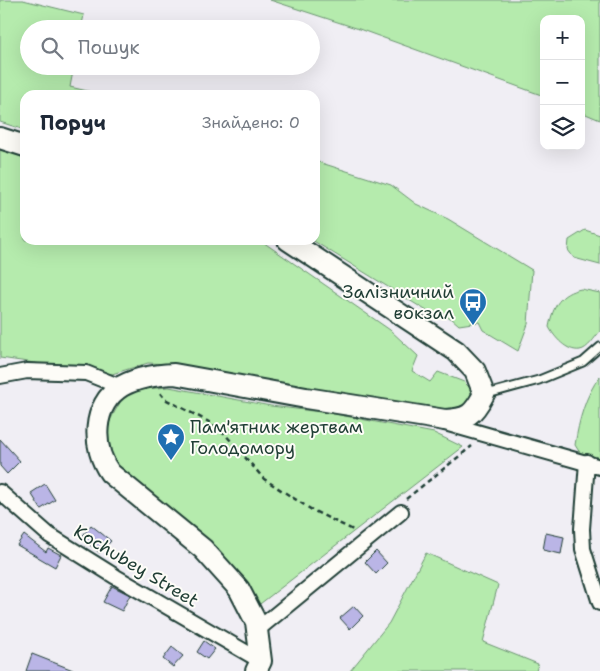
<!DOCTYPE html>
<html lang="uk">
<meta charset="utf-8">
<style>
body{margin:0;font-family:"Shantell Sans",sans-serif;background:#f6f6f7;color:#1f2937}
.controls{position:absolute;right:15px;top:15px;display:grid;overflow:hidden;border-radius:10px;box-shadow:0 5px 20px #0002}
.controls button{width:45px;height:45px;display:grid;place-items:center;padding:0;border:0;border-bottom:1px solid #e0e1e3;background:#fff;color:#1f2937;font:25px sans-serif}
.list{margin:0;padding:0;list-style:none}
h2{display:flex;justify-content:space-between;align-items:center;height:65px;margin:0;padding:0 20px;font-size:21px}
h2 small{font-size:16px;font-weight:400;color:#747a83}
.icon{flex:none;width:28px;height:28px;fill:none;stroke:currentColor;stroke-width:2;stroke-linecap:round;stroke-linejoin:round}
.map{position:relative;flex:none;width:600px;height:671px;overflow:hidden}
.search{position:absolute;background:#fff;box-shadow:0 5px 20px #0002;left:20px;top:20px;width:300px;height:55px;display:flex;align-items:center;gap:12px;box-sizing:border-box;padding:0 18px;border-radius:28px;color:#747a83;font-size:19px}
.panel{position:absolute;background:#fff;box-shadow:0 5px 20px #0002;left:20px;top:90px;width:300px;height:155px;border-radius:15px}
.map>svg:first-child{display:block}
.green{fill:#b5ebad;stroke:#6a9470}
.building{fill:#bab5e6;stroke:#1f3d34}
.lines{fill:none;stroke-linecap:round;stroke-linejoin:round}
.service-casing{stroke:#1f3d34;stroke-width:11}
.minor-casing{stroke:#1f3d34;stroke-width:18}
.secondary-casing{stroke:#1f3d34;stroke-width:24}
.path{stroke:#1f3d34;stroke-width:2.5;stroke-dasharray:5 4;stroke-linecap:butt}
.service{stroke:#fdfcf7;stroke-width:7}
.minor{stroke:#fdfcf7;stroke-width:14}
.secondary{stroke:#fdfcf7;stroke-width:20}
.labels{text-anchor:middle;stroke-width:4;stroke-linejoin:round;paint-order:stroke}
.poi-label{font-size:18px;fill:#1f3d34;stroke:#fdfcf7;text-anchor:end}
.street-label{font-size:18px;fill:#1f3d34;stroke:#fdfcf7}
</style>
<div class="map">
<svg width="600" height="671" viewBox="0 0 600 671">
<rect width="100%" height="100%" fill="#f0eef4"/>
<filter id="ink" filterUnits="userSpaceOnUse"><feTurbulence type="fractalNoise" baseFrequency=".02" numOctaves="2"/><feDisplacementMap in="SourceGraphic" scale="10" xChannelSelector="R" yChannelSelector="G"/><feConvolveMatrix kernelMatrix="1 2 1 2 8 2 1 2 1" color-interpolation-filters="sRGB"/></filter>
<g filter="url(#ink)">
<g class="green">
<polygon points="0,0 23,0 84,15 81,29 29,29 29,66 74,66 70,87 105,95 25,95 25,130 0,122"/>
<polygon points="270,0 600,0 600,120 581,112 581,19 544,19 544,96 359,29"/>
<path d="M0 145 25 152V240H260L390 330 418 356 412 371 430 382 438 372 464 382 471 389C471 401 466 406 456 412L368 401 169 364 148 363 112 374 0 358Z"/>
<polygon points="315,161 391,185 416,204 448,219 532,270 528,324 518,351 483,330 479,322 459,325 451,318 435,316 312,240 315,240"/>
<polygon points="585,230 600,235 600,265 574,258 568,250 569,240"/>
<path d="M581 289 600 293V331C595 337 588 349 580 350 567 352 554 337 549 327 553 306 560 293 581 289Z"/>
<path d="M600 376V460L580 453 575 445C579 420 585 396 600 376Z"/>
<path d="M169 387 271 406 329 413 434 433 463 447 256 607 116 467C99 435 106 426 124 396L144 389Z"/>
<polygon points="426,553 498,585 483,642 538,664 536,671 350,671 389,623"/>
</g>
<g class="building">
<polygon points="0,439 20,461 7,474 0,466"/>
<polygon points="45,484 55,500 41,509 31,493"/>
<polygon points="91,525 111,541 100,553 81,538"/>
<polygon points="546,533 564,537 561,554 543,550"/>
<polygon points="24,535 46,552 48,548 61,555 55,567 17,545"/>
<polygon points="376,551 387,563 376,574 365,562"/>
<polygon points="112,586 130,595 122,611 103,602"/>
<polygon points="354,606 363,616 350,629 340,618"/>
<polygon points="204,641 215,649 207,659 197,652"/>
<polygon points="172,647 183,656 173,667 163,659"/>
<polygon points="32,654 73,670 73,671 26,671"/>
</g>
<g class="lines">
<g class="service-casing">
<polyline id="service" points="487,394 539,380 583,362 600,347"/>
</g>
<g class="minor-casing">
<g id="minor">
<polyline points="0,376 27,371 86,373 121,387"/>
<polyline points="445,423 600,467"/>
<polyline points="587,462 582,529 583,549 600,603"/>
<polyline points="0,492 49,535 116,577 261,661"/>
<polyline points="257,630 401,512"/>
</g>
</g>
<g class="secondary-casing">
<g id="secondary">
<polyline points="0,138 25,146"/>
<path d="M256 671 261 661 256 622 239 589 203 549 110 473C92 448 91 405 122 386 138 377 156 375 174 374L306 398 445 420C468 419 473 415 484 394L475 371 456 351 288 240"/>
</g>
</g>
<g class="path">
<polyline points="160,393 165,399 209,422 224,433 264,479 312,510 355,531"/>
<polyline points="406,499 472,446"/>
</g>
<use href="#service" class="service"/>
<use href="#minor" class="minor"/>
<use href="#secondary" class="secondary"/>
</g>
</g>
<defs>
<g id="bus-pin" transform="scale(1.4375)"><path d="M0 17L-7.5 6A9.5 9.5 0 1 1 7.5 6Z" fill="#1f6fb2" stroke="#fdfcf7"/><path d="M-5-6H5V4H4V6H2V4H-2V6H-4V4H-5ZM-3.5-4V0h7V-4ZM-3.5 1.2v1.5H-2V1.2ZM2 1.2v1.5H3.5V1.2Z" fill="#fff"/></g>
<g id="sight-pin" transform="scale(1.4375)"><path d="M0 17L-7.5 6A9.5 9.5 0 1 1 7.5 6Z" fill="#1f6fb2" stroke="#fdfcf7"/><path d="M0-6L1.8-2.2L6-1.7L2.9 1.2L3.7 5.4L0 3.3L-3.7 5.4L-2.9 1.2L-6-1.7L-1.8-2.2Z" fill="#fff"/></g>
</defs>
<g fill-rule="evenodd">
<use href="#bus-pin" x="473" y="302"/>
<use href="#sight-pin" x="171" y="437"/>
</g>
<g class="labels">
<g class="poi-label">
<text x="454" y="298">Залізничний<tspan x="454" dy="21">вокзал</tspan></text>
<text x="190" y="433" text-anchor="start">Пам'ятник жертвам<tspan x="190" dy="21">Голодомору</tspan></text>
</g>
<g class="street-label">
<text transform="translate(136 566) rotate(31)" y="6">Kochubey Street</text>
</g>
</g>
</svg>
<div class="controls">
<button>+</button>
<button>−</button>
<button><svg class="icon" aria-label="layers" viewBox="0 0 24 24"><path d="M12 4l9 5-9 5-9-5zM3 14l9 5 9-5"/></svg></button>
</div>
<div class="search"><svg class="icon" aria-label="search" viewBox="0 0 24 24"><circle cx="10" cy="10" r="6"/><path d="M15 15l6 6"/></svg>Пошук</div>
<section class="panel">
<h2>Поруч<small>Знайдено: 0</small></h2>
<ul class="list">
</ul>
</section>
</div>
